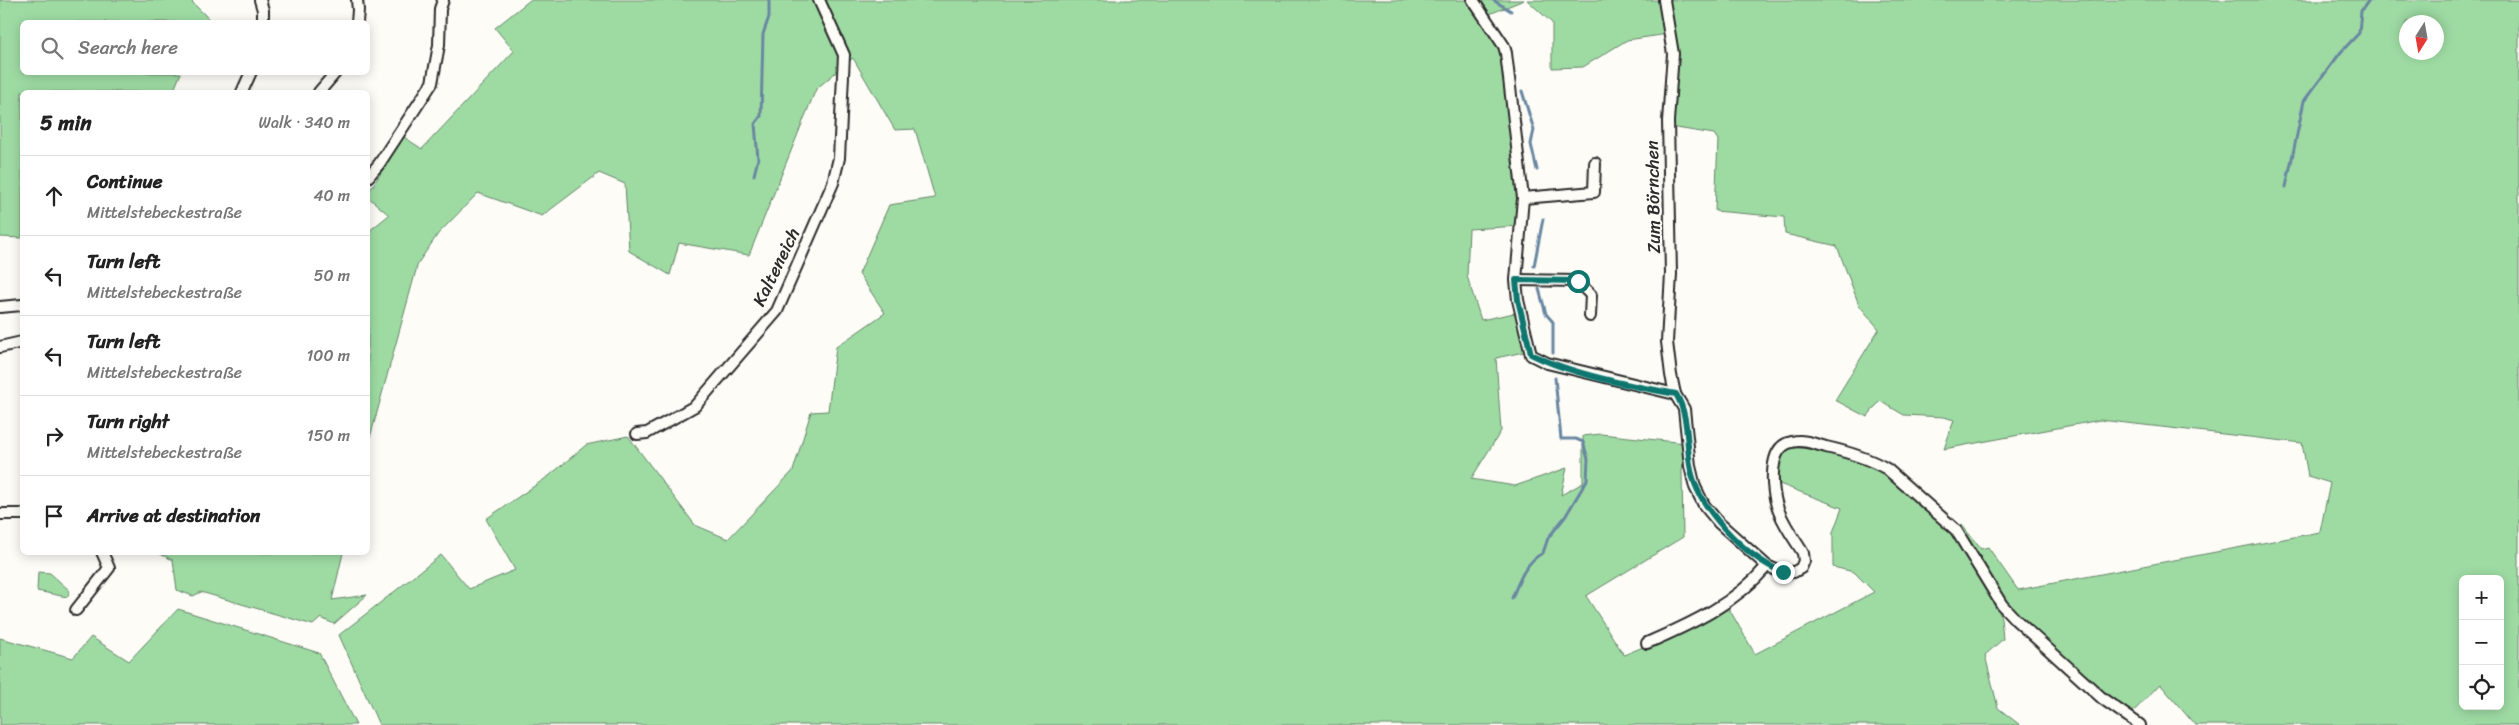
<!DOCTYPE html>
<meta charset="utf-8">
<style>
body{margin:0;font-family:Sriracha,sans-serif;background:#f2f2f2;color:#222}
.controls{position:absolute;right:15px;bottom:15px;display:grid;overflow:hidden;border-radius:8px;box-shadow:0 2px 12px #0003}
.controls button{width:45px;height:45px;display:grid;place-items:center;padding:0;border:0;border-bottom:1px solid #e0e0e0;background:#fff;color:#222;font:25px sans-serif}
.compass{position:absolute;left:2399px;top:15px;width:45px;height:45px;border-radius:50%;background:#fff;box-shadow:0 2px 12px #0003;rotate:191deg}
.stop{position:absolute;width:15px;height:15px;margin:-11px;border:4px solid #0f766e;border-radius:50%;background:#fff}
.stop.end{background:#0f766e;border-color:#fff;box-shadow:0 1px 5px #0008}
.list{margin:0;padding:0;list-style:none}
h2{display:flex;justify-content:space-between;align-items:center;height:65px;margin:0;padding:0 20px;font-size:21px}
h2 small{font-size:16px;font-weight:400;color:#767676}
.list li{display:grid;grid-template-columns:32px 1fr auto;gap:15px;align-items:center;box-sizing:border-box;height:80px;padding:0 20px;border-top:1px solid #e0e0e0}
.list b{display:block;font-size:19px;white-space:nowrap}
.list p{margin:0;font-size:16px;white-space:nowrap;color:#767676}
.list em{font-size:16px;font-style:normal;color:#767676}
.icon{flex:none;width:28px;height:28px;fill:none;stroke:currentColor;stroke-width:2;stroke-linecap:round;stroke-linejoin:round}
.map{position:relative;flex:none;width:2519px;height:725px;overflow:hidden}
.search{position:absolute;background:#fff;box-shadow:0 2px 12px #0003;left:20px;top:20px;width:350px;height:55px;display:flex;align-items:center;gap:12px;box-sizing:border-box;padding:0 18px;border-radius:8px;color:#767676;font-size:19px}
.panel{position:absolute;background:#fff;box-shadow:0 2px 12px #0003;left:20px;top:90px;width:350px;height:465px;border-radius:8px}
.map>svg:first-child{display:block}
.green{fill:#9edba3;stroke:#648367;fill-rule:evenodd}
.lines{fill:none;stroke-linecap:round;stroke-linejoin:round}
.stream{stroke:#6987a1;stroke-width:3}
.street-casing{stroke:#2b2b2b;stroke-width:14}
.street{stroke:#fdfcf7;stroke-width:10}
.route{stroke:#0f766e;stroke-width:6}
.labels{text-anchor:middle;stroke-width:4;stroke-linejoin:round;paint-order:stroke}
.street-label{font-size:18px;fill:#2b2b2b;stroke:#fdfcf7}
</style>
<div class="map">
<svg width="2519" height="725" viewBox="0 0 2519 725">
<rect width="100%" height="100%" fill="#fdfcf7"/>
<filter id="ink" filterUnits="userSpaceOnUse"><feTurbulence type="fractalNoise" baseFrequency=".02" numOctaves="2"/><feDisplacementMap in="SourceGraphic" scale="10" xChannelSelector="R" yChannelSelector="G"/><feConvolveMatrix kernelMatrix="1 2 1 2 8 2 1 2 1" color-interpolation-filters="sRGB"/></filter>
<g filter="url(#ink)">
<g class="green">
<polygon points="0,0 190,0 212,22 22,22 22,72 181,73 173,92 22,92 22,238 0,237"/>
<polygon points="530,0 1524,0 1487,15 1503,46 1521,198 1519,226 1469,229 1467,276 1481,320 1519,312 1528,351 1496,358 1501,431 1471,479 1515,486 1567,468 1561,495 1583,483 1583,436 1601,434 1685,443 1682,471 1683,537 1586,596 1624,655 1681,631 1728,607 1755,654 1874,592 1854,572 1833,567 1833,532 1842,508 1777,483 1779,458 1785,450 1797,446 1856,458 1884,471 1952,532 1996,600 2001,618 2003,639 1985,655 1998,708 2020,725 379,725 339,635 441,555 469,589 515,570 486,519 549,476 586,445 628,436 695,525 728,539 793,471 811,412 828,411 836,347 885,313 859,274 889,205 935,198 915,129 895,130 853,58 816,89 749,255 679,243 670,275 629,251 625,184 599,173 542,216 478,193 438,234 418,263 368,445 368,232 389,215 368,197 368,193 404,137 422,149 514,51 495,28"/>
<polygon points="1527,0 1662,0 1668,34 1627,40 1583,67 1552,68 1552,23"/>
<path d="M1666 0H2519V725H2195L2160 684 2130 715 2104 698 2019 620 1957 527 1962 525 1981 549 1988 547 2018 590 2320 532 2330 483 2308 476 2302 443 2100 420 1944 449 1954 420 1944 417 1904 415 1880 401 1867 417 1835 400 1879 329 1859 305 1837 246 1785 234 1784 217 1715 211 1718 140 1714 134 1670 127 1674 78ZM2406 22H2436V52H2406ZM2463 579H2500V706H2463Z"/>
<polygon points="158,553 343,553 332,600 367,595 334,624 321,618 313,625 201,592 193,596 177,590 173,560"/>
<polygon points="38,572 50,573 70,591 67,597 37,591"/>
<polygon points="178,609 319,653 356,725 0,725 0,638 73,658 91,637 129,661"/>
</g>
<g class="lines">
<g class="stream">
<polyline points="1493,0 1511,11"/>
<polyline points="1522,91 1534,130 1531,144 1537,170"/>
<polyline points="754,175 758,159 755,124 761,116 763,34 769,17 769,0"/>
<polyline points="2286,187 2304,101 2341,52 2359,33 2361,11 2369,0"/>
<polyline points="1534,266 1543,219"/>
<polyline points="1539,289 1546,314 1553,322 1553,353"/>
<path d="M1512 598C1519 581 1526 561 1543 553L1548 538 1565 517 1587 480 1588 459 1583 442 1576 439H1561L1555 378"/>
</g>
<g class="street-casing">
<g id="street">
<polyline points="260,0 263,10 263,22"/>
<polyline points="357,0 358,10 357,22"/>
<polyline points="1473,0 1504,46 1506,53 1523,198 1516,280 1518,300 1531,355 1547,363 1675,394"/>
<path d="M1664 0 1673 54 1668 121 1671 274 1667 342 1671 375 1675 394 1684 409 1690 466 1695 487 1704 505 1719 523 1767 566 1783 573 1794 572 1801 568 1804 561 1803 553C1794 538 1782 523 1777 506 1772 489 1767 446 1792 442 1803 439 1815 444 1826 447 1848 452 1868 458 1887 469L1956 530 2002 605 2016 620 2103 699 2140 725"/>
<polyline points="242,92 251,72"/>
<polyline points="319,92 336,72"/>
<polyline points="368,177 379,164 432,83 439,45 440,9 443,0"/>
<polyline points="1523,198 1594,192 1595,163"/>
<polyline points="1516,280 1577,281 1591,295 1590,316"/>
<polyline points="0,307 22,305"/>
<polyline points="0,347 22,342"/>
<polyline points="637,434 647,433 695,406 777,311 833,183 839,158 844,55 819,0"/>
<polyline points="0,514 22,514"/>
<polyline points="76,610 109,568 102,552"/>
<path d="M1647 643C1691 624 1735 604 1767 566"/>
</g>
</g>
<use href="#street" class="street"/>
</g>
</g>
<g class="lines" filter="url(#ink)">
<path class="route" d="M1578 281 1516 280 1518 300 1531 354C1570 374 1632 386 1676 394 1689 416 1686 440 1690 465 1696 507 1745 557 1783 572"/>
</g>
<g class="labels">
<g class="street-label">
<text transform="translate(1653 197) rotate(-91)" y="6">Zum Börnchen</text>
<text transform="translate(776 267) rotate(-64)" y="6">Kalteneich</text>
</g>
</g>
</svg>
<div class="controls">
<button>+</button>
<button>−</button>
<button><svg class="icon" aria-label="locate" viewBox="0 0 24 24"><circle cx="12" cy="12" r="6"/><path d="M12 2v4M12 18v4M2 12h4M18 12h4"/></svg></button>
</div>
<svg class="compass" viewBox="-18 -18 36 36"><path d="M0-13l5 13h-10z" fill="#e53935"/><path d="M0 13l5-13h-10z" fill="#767676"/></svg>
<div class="stop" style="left:1578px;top:281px"></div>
<div class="stop end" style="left:1783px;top:572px"></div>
<div class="search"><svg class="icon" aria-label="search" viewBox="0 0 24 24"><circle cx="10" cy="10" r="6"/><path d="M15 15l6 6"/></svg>Search here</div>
<section class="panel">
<h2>5 min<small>Walk · 340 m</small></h2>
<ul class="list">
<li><svg class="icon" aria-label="ahead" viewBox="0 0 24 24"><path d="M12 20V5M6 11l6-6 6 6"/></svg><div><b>Continue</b><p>Mittelstebeckestraße</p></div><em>40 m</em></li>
<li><svg class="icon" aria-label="left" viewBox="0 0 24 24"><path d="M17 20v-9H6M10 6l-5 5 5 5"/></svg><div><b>Turn left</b><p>Mittelstebeckestraße</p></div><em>50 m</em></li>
<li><svg class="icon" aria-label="left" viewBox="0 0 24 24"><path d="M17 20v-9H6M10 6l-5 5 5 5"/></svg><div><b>Turn left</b><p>Mittelstebeckestraße</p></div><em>100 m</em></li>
<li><svg class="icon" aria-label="right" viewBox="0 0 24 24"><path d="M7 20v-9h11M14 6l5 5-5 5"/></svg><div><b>Turn right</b><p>Mittelstebeckestraße</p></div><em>150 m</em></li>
<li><svg class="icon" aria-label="arrive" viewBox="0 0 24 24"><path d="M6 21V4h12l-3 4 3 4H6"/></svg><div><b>Arrive at destination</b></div></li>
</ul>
</section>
</div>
